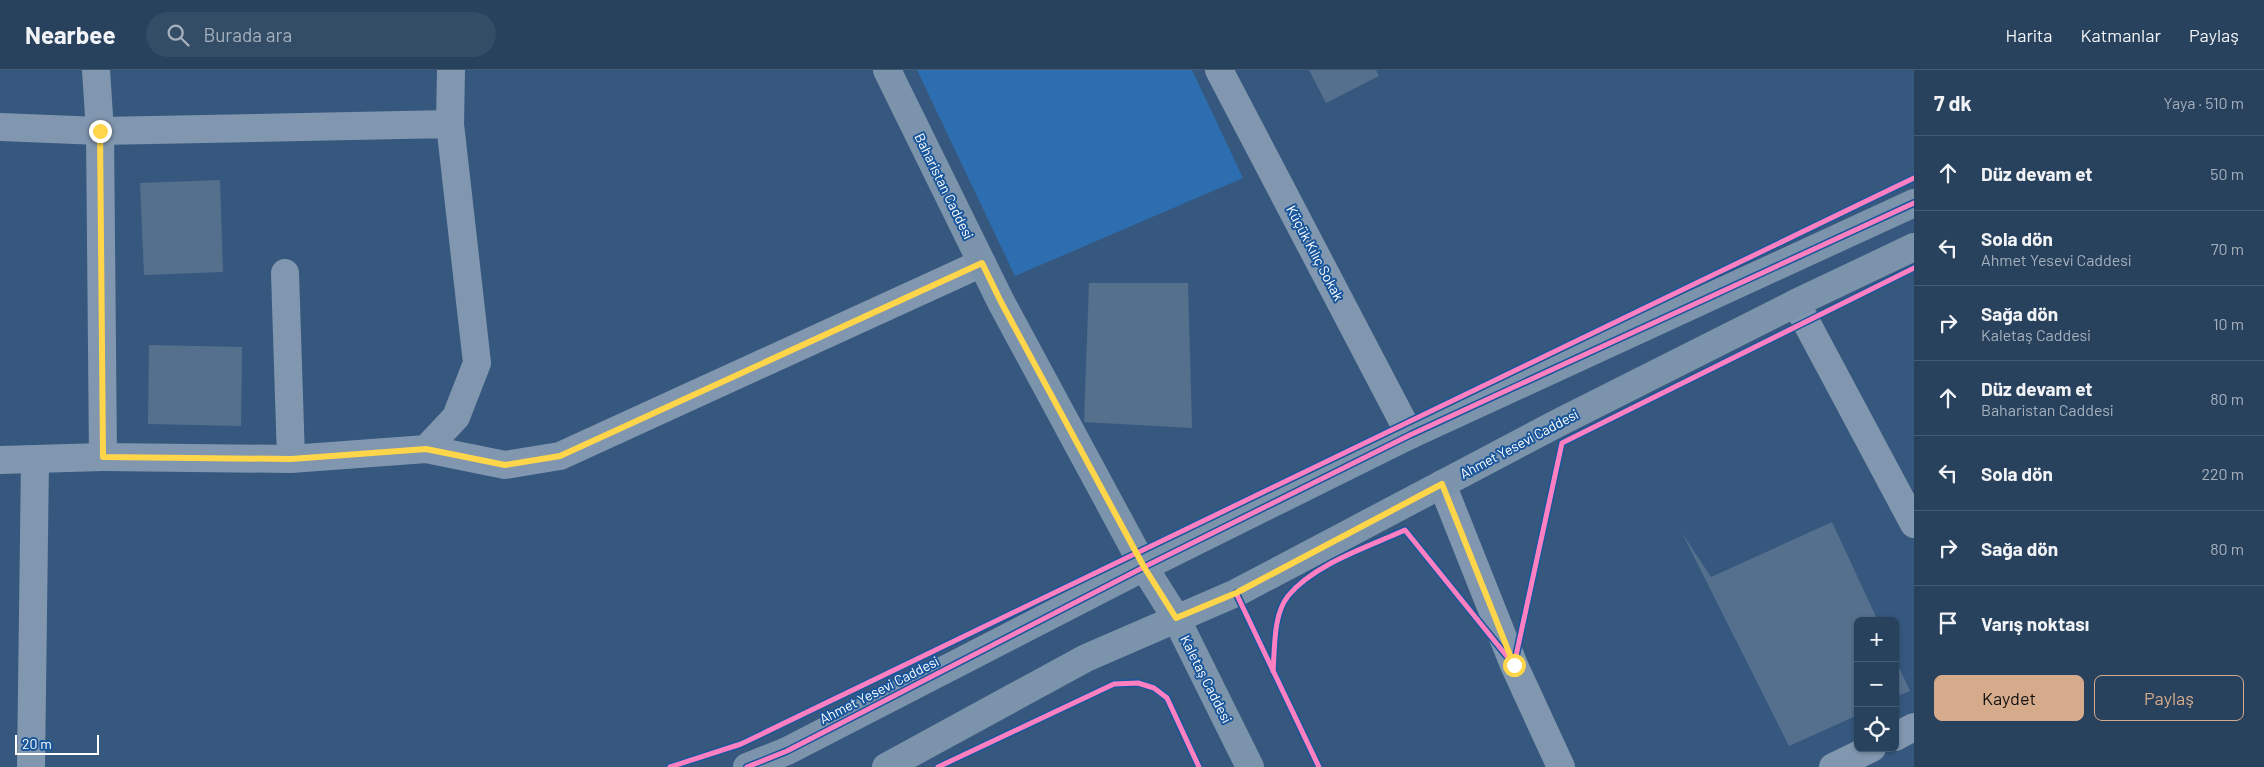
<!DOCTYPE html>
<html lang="tr">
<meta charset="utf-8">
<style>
body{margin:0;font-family:Barlow,sans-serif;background:#344d67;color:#f1f3f6}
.controls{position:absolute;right:15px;bottom:15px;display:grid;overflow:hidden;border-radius:8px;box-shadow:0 1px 4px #0004}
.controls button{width:45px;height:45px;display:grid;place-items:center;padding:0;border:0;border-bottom:1px solid #445b73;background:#28425e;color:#f1f3f6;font:25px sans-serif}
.scale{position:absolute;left:15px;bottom:12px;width:84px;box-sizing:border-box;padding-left:5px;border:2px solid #fff;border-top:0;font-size:14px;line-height:18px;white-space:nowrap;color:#fff;-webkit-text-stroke:4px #19569b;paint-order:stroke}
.stop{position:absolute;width:15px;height:15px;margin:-11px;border:4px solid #ffd54a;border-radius:50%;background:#fff}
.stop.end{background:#ffd54a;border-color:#fff;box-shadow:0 1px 5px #0008}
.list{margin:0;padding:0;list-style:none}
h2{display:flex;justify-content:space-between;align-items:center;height:65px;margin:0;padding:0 20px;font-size:21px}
h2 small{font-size:16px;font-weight:400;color:#a5b0bc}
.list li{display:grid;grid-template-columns:32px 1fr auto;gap:15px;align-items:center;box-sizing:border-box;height:75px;padding:0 20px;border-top:1px solid #445b73}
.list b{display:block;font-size:19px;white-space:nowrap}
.list p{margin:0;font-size:16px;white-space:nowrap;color:#a5b0bc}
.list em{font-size:16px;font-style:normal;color:#a5b0bc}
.actions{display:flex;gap:10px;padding:15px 20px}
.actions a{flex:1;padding:11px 0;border:1px solid #d6ab8b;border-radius:8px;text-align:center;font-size:18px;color:#d6ab8b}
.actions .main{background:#d6ab8b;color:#111}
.icon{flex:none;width:28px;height:28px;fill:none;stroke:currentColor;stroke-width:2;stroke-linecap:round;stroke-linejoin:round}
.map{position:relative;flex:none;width:1914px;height:697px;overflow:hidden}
header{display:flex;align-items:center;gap:30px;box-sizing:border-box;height:70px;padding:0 25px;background:#28425e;border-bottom:1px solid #445b73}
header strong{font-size:24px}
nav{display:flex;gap:28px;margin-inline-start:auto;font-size:18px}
.search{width:350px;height:45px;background:#344d67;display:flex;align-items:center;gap:12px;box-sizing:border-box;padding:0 18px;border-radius:28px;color:#a5b0bc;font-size:19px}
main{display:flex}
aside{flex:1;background:#28425e}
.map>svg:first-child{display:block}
.green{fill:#2d6eb0}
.building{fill:#55708d}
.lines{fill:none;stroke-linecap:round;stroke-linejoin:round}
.street{stroke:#8197af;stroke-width:28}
.secondary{stroke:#7c93ac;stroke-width:28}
.cycleway-casing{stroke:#19569b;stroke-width:8}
.cycleway{stroke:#ff80c0;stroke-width:5}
.route{stroke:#ffd54a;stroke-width:6}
.labels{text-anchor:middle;stroke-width:4;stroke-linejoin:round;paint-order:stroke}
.street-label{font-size:14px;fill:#fff;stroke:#19569b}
</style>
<header>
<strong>Nearbee</strong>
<div class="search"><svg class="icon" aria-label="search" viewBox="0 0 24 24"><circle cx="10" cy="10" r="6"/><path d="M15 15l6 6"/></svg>Burada ara</div>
<nav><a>Harita</a><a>Katmanlar</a><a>Paylaş</a></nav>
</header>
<main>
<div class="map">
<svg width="1914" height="697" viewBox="0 0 1914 697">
<rect width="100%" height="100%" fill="#36587e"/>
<polygon class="green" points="917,0 1192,0 1243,108 1015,206"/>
<g class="building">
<polygon points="1309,0 1376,0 1379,6 1326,33"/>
<polygon points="220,110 223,202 144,205 140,113"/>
<polygon points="1089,213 1188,213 1192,358 1084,352"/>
<polygon points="149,275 242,277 241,356 148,354"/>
<polygon points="1832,452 1878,551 1858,551 1858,645 1789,676 1682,463 1711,507"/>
<polygon points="1895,589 1910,621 1895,627"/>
</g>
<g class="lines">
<g class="street">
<polyline points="1219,0 1410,365"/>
<polyline points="450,54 451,0"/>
<polyline points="0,57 100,61 450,54 477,293 456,347 426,379 291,389 103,387 100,61 96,0"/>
<polyline points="285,203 291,389"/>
<polyline points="1796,233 1914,454"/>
<polyline points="426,379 505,395 560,386 982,193"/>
<polyline points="0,390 103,387"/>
<polyline points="1442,414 1514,595 1561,697"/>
<polyline points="1895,667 1914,657"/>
<polyline points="31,697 35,390"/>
<polyline points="1833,697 1872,678"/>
</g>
<g class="secondary">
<polyline points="887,0 1001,232 1144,497 1176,548 1250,697"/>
<polyline points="747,697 787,681 1144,497 1410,365 1914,133"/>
<polyline points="886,697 1086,588 1236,523 1556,354 1796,233 1914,177"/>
</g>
<g class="cycleway-casing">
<g id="cycleway">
<polyline points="1236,523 1319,697"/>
<path d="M1273 601C1275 578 1273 545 1288 526 1314 494 1368 477 1405 460L1514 595 1562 373 1914 198"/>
<polyline points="670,697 741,674 1914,108"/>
<polyline points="747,697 787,681 1144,497 1410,365 1914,133"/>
<polyline points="938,697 1114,614 1138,613 1154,618 1167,628 1199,697"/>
</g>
</g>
<use href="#cycleway" class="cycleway"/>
</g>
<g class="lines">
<polyline class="route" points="100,61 103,387 291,389 426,379 505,395 560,386 982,193 1001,232 1144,497 1176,548 1236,523 1442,414 1514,595"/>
</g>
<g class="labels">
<g class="street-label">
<text transform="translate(944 116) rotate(64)" y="5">Baharistan Caddesi</text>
<text transform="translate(1315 183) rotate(62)" y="5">Küçük Kılıç Sokak</text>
<text transform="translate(1519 374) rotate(-28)" y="5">Ahmet Yesevi Caddesi</text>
<text transform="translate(1206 609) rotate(63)" y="5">Kaletaş Caddesi</text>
<text transform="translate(879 620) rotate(-27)" y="5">Ahmet Yesevi Caddesi</text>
</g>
</g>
</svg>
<div class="controls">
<button>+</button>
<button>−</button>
<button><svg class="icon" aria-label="locate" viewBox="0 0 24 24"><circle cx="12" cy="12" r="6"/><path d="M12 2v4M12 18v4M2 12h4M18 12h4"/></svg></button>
</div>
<div class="scale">20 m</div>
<div class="stop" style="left:1514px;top:595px"></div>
<div class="stop end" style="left:100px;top:61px"></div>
</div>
<aside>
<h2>7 dk<small>Yaya · 510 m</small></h2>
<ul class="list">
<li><svg class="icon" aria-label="ahead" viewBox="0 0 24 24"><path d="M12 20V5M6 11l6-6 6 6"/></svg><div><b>Düz devam et</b></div><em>50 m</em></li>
<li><svg class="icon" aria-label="left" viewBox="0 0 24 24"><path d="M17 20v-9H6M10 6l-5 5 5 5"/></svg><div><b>Sola dön</b><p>Ahmet Yesevi Caddesi</p></div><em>70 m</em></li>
<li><svg class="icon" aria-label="right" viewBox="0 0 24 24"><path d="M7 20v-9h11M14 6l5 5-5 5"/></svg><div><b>Sağa dön</b><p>Kaletaş Caddesi</p></div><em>10 m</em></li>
<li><svg class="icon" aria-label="ahead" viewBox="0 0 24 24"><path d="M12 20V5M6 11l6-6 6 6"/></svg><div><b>Düz devam et</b><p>Baharistan Caddesi</p></div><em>80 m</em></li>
<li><svg class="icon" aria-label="left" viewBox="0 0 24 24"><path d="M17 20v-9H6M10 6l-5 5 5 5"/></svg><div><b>Sola dön</b></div><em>220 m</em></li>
<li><svg class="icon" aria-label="right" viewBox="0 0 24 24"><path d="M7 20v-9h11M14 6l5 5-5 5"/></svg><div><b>Sağa dön</b></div><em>80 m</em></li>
<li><svg class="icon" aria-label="arrive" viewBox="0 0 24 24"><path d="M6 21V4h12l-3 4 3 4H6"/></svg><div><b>Varış noktası</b></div></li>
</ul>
<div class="actions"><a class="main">Kaydet</a><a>Paylaş</a></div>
</aside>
</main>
